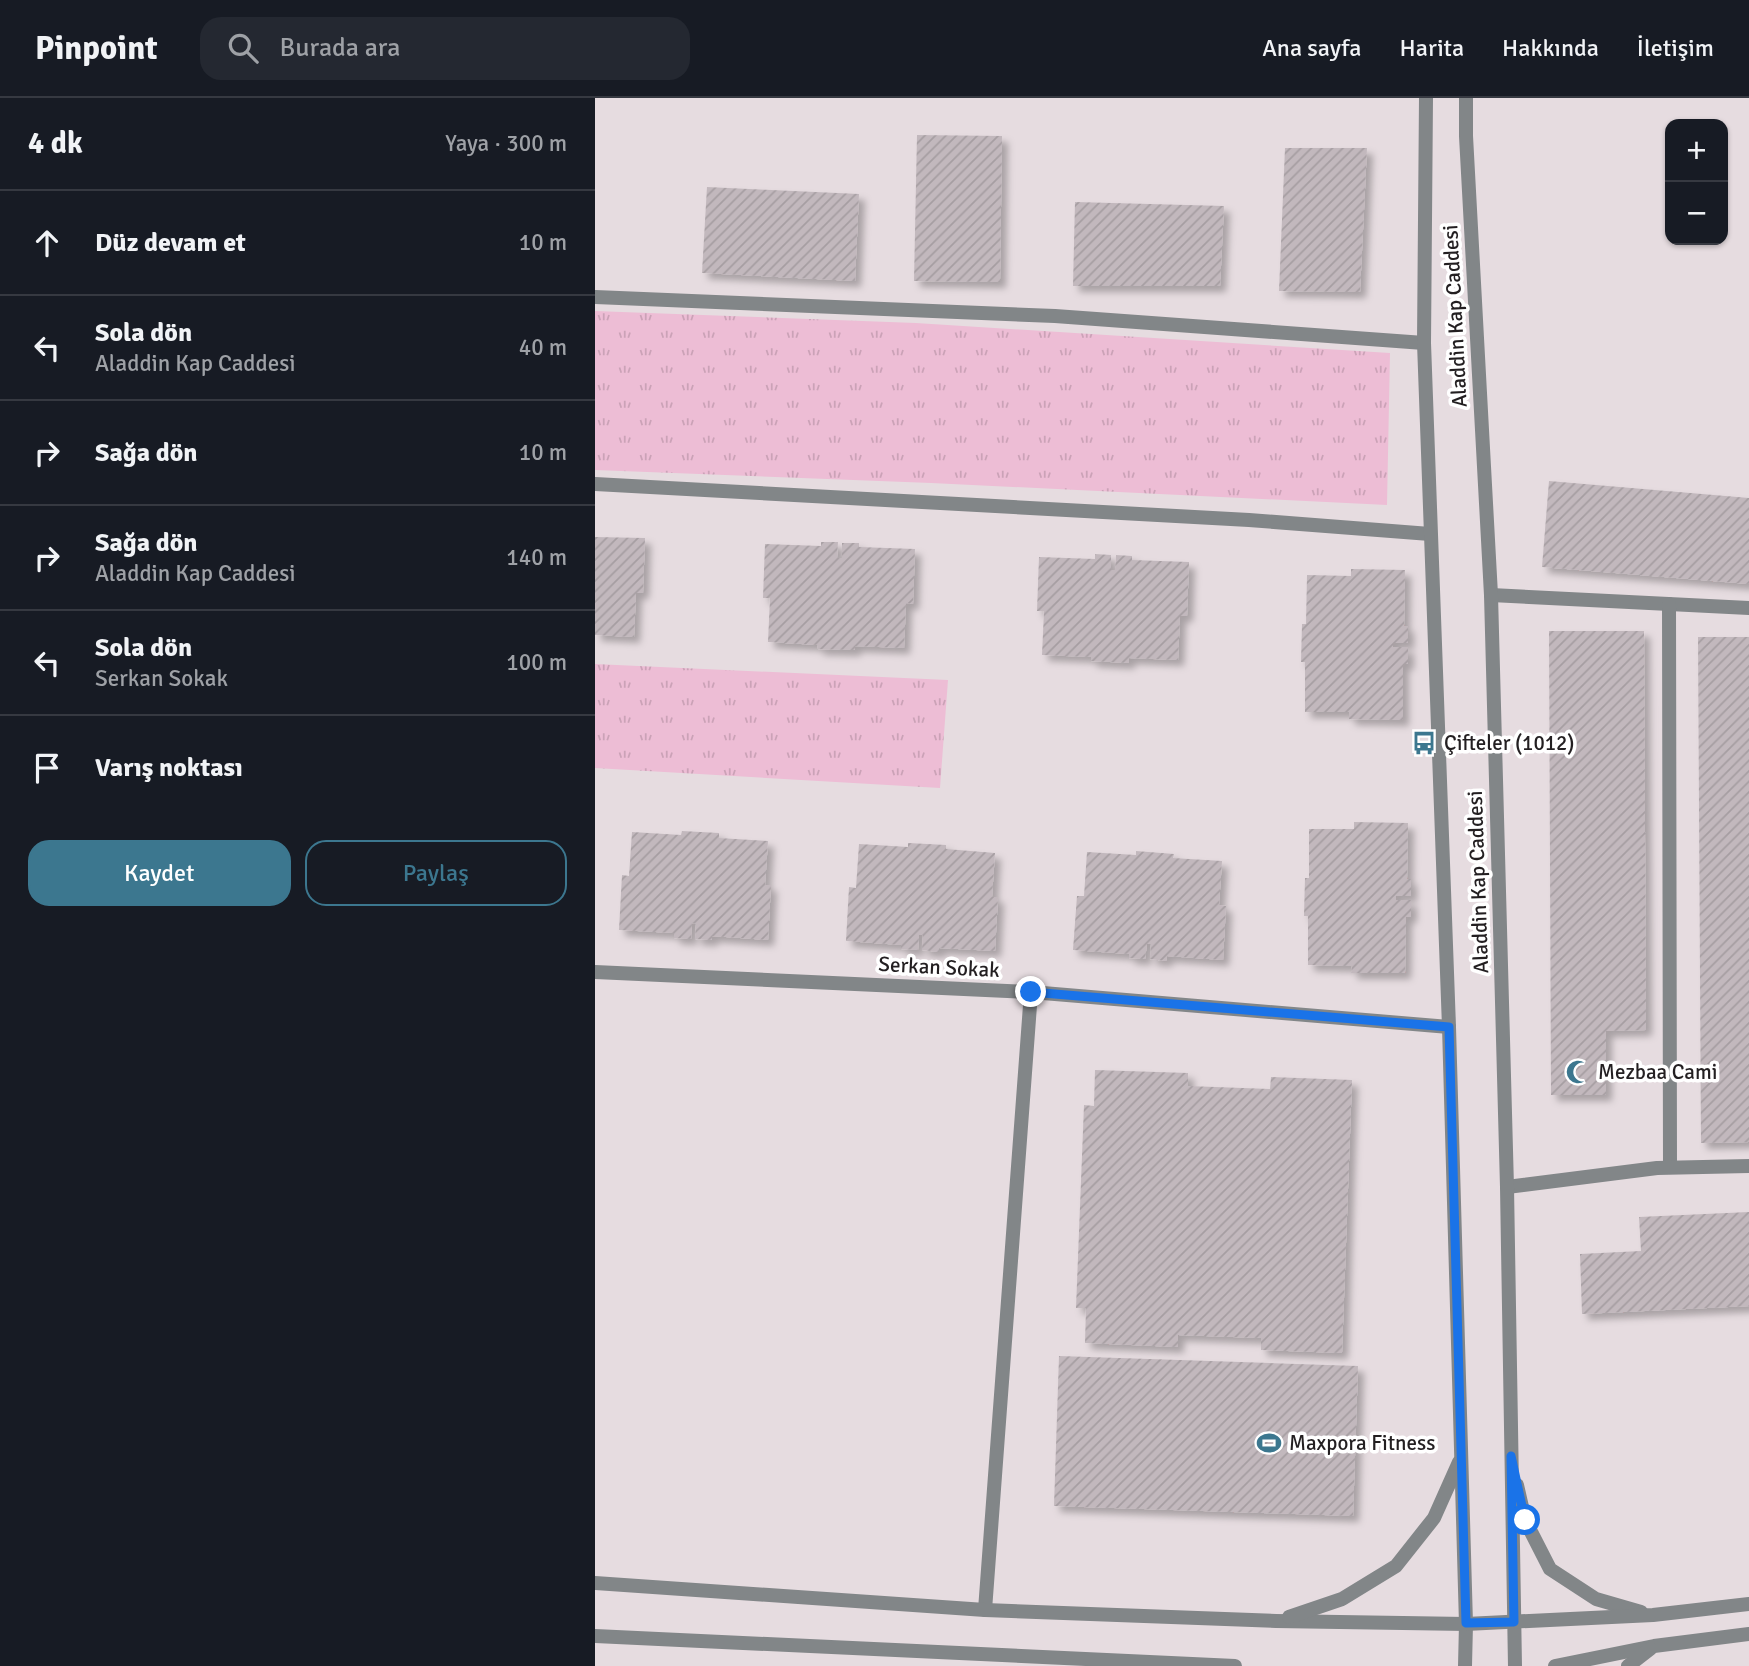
<!DOCTYPE html>
<html lang="tr">
<meta charset="utf-8">
<style>
body{margin:0;font-family:Signika,sans-serif;background:#242831;color:#f1f3f6}
.controls{position:absolute;right:21px;top:21px;display:grid;overflow:hidden;border-radius:14px;box-shadow:0 2px 5px #0004}
.controls button{width:63px;height:63px;display:grid;place-items:center;padding:0;border:0;border-bottom:2px solid #363941;background:#171b24;color:#f1f3f6;font:35px sans-serif}
.stop{position:absolute;width:21px;height:21px;margin:-16px;border:5px solid #1a73e8;border-radius:50%;background:#fff}
.stop.end{background:#1a73e8;border-color:#fff;box-shadow:0 2px 7px #0008}
.list{margin:0;padding:0;list-style:none}
h2{display:flex;justify-content:space-between;align-items:center;height:91px;margin:0;padding:0 28px;font-size:30px}
h2 small{font-size:23px;font-weight:400;color:#9ea1a6}
.list li{display:grid;grid-template-columns:46px 1fr auto;gap:21px;align-items:center;box-sizing:border-box;height:105px;padding:0 28px;border-top:2px solid #363941}
.list b{display:block;font-size:26px;white-space:nowrap}
.list p{margin:0;font-size:23px;white-space:nowrap;color:#9ea1a6}
.list em{font-size:23px;font-style:normal;color:#9ea1a6}
.actions{display:flex;gap:14px;padding:21px 28px}
.actions a{flex:1;padding:16px 0;border:2px solid #3c778f;border-radius:21px;text-align:center;font-size:24px;color:#3c778f}
.actions .main{background:#3c778f;color:#fff}
.icon{flex:none;width:38px;height:38px;fill:none;stroke:currentColor;stroke-width:2;stroke-linecap:round;stroke-linejoin:round}
.map{position:relative;flex:none;width:1154px;height:1568px;overflow:hidden}
header{display:flex;align-items:center;gap:42px;box-sizing:border-box;height:98px;padding:0 35px;background:#171b24;border-bottom:2px solid #363941}
header strong{font-size:33px}
nav{display:flex;gap:38px;margin-inline-start:auto;font-size:24px}
.search{width:490px;height:63px;background:#242831;display:flex;align-items:center;gap:18px;box-sizing:border-box;padding:0 24px;border-radius:21px;color:#9ea1a6;font-size:26px}
main{display:flex}
aside{flex:1;background:#171b24}
.map>svg:first-child{display:block}
.grass{fill:url(#grass-tufts)}
.building{fill:url(#building-hatch);filter:url(#shadow)}
.lines{fill:none;stroke-linecap:round;stroke-linejoin:round}
.minor{stroke:#828688;stroke-width:14}
.tertiary{stroke:#828688;stroke-width:14}
.route{stroke:#1a73e8;stroke-width:9}
.labels{text-anchor:middle;stroke-width:7;stroke-linejoin:round;paint-order:stroke}
.street-label{font-size:21px;fill:#231f21;stroke:#fff}
.poi-label{font-size:21px;fill:#231f21;stroke:#fff;text-anchor:start}
</style>
<header>
<strong>Pinpoint</strong>
<div class="search"><svg class="icon" aria-label="search" viewBox="0 0 24 24"><circle cx="10" cy="10" r="6"/><path d="M15 15l6 6"/></svg>Burada ara</div>
<nav><a>Ana sayfa</a><a>Harita</a><a>Hakkında</a><a>İletişim</a></nav>
</header>
<main>
<aside>
<h2>4 dk<small>Yaya · 300 m</small></h2>
<ul class="list">
<li><svg class="icon" aria-label="ahead" viewBox="0 0 24 24"><path d="M12 20V5M6 11l6-6 6 6"/></svg><div><b>Düz devam et</b></div><em>10 m</em></li>
<li><svg class="icon" aria-label="left" viewBox="0 0 24 24"><path d="M17 20v-9H6M10 6l-5 5 5 5"/></svg><div><b>Sola dön</b><p>Aladdin Kap Caddesi</p></div><em>40 m</em></li>
<li><svg class="icon" aria-label="right" viewBox="0 0 24 24"><path d="M7 20v-9h11M14 6l5 5-5 5"/></svg><div><b>Sağa dön</b></div><em>10 m</em></li>
<li><svg class="icon" aria-label="right" viewBox="0 0 24 24"><path d="M7 20v-9h11M14 6l5 5-5 5"/></svg><div><b>Sağa dön</b><p>Aladdin Kap Caddesi</p></div><em>140 m</em></li>
<li><svg class="icon" aria-label="left" viewBox="0 0 24 24"><path d="M17 20v-9H6M10 6l-5 5 5 5"/></svg><div><b>Sola dön</b><p>Serkan Sokak</p></div><em>100 m</em></li>
<li><svg class="icon" aria-label="arrive" viewBox="0 0 24 24"><path d="M6 21V4h12l-3 4 3 4H6"/></svg><div><b>Varış noktası</b></div></li>
</ul>
<div class="actions"><a class="main">Kaydet</a><a>Paylaş</a></div>
</aside>
<div class="map">
<svg width="1154" height="1568" viewBox="0 0 1154 1568">
<defs>
<pattern id="grass-tufts" width="24" height="20" patternUnits="userSpaceOnUse" patternTransform="scale(1.75)"><rect width="24" height="20" fill="#edbdd5"/><path d="M3 7l-1-3M5 7V3M7 7l1-3M15 17l-1-3M17 17v-4M19 17l1-3" fill="none" stroke="#cba2b7"/></pattern>
<pattern id="building-hatch" width="6" height="6" patternUnits="userSpaceOnUse" patternTransform="scale(1.75)"><rect width="6" height="6" fill="#c2b8bd"/><path d="M-1 1l2-2M0 6l6-6M5 7l2-2" fill="none" stroke="#a69ea2"/></pattern>
<filter id="shadow"><feDropShadow dx="6" dy="6" stdDeviation="3.5" flood-color="#0004"/></filter>
</defs>
<rect width="100%" height="100%" fill="#e6dce0"/>
<g class="grass">
<polygon points="0,213 321,225 795,255 792,407 336,385 0,372"/>
<polygon points="0,566 353,582 345,690 0,670"/>
</g>
<g class="building">
<polygon points="322,37 407,38 405,184 319,183"/>
<polygon points="690,50 772,50 765,194 684,193"/>
<polygon points="112,89 264,96 260,183 107,175"/>
<polygon points="480,104 629,108 625,188 478,188"/>
<polygon points="954,383 1154,400 1154,486 947,469"/>
<polygon points="0,439 50,440 48,495 41,495 39,539 0,537"/>
<polygon points="226,444 243,444 242,460 247,460 247,445 264,445 264,449 320,451 318,506 311,505 309,550 260,548 260,552 222,551 223,547 173,544 175,500 168,500 170,446 226,448"/>
<polygon points="500,456 516,457 516,472 520,472 521,457 537,458 537,462 594,464 592,518 585,518 583,562 534,560 534,565 496,563 496,559 447,557 449,513 442,513 444,459 500,461"/>
<polygon points="756,471 810,472 809,528 813,528 813,545 798,545 798,549 813,549 813,566 808,566 808,622 754,621 754,614 710,614 710,564 706,564 707,526 711,526 712,477 756,478"/>
<polygon points="954,533 1049,533 1051,932 1011,933 1011,997 956,997"/>
<polygon points="1103,539 1154,539 1154,1044 1106,1045"/>
<polygon points="759,724 813,725 812,781 816,781 816,798 801,798 801,802 816,802 816,819 811,819 810,875 756,875 757,868 713,867 713,818 709,818 710,780 714,780 714,731 759,731"/>
<polygon points="87,733 124,735 124,740 173,743 170,787 176,787 173,842 117,838 117,842 100,841 101,826 97,825 96,841 79,840 79,835 24,832 27,777 34,778 37,734 86,737"/>
<polygon points="313,745 351,747 351,751 400,755 397,799 403,799 400,853 344,850 344,854 327,852 328,837 324,837 323,852 306,851 306,847 251,843 254,789 261,790 264,746 313,749"/>
<polygon points="541,753 579,756 578,760 627,763 624,807 631,808 628,862 572,858 571,863 555,861 556,846 552,846 550,861 534,860 534,856 478,852 482,798 489,798 492,754 541,757"/>
<polygon points="500,972 593,975 593,988 675,991 676,979 757,982 747,1255 666,1252 666,1240 583,1237 583,1249 490,1245 491,1210 481,1210 489,1007 499,1008"/>
<polygon points="1154,1114 1154,1208 987,1216 985,1156 1046,1153 1044,1119"/>
<polygon points="464,1258 763,1268 758,1418 459,1408"/>
</g>
<g class="lines">
<g class="minor">
<polyline points="0,199 460,218 829,245"/>
<polyline points="0,386 654,422 835,436"/>
<polyline points="896,497 1154,510"/>
<polyline points="1074,506 1075,1069"/>
<polyline points="0,874 436,894 854,929"/>
<polyline points="912,1089 1062,1070 1154,1068"/>
<polyline points="390,1512 436,894"/>
</g>
<g class="tertiary">
<polyline points="831,0 829,245 854,929 871,1526 870,1568"/>
<polyline points="871,0 871,38 896,497 912,1089 920,1568"/>
<polyline points="922,1387 930,1422 955,1471 1001,1501 1046,1514"/>
<polyline points="0,1485 390,1512 681,1523 871,1526 1058,1517 1154,1506"/>
<polyline points="694,1519 747,1501 801,1468 839,1420 864,1364"/>
<polyline points="0,1538 640,1568"/>
<polyline points="960,1568 1059,1548 1154,1536"/>
<polyline points="1033,1568 1055,1551"/>
</g>
</g>
<g class="lines">
<polyline class="route" points="436,894 854,929 871,1525 919,1524 916,1358 930,1422"/>
</g>
<defs>
<g id="bus-bare" transform="scale(1.89)"><path d="M-5-6H5V4H4V6H2V4H-2V6H-4V4H-5ZM-3.5-4V0h7V-4ZM-3.5 1.2v1.5H-2V1.2ZM2 1.2v1.5H3.5V1.2Z" fill="#3c778f" stroke="#fff" stroke-width="2.5" paint-order="stroke"/></g>
<g id="mosque-bare" transform="scale(1.89)"><path d="M3.5-4.9A6 6 0 1 0 3.5 4.9A5 5 0 1 1 3.5-4.9Z" fill="#3c778f" stroke="#fff" stroke-width="2.5" paint-order="stroke"/></g>
<g id="stadium-bare" transform="scale(1.89)"><path d="M0-5a6.5 5 0 1 0 0 10a6.5 5 0 1 0 0-10ZM-3.5-1.8h7v3.6h-7Z" fill="#3c778f" stroke="#fff" stroke-width="2.5" paint-order="stroke"/></g>
</defs>
<g fill-rule="evenodd">
<use href="#bus-bare" x="829" y="645"/>
<use href="#mosque-bare" x="983" y="974"/>
<use href="#stadium-bare" x="674" y="1345"/>
</g>
<g class="labels">
<g class="street-label">
<text transform="translate(860 218) rotate(-93)" y="7">Aladdin Kap Caddesi</text>
<text transform="translate(883 784) rotate(-92)" y="7">Aladdin Kap Caddesi</text>
<text transform="translate(344 869) rotate(3)" y="7">Serkan Sokak</text>
</g>
<g class="poi-label">
<text x="849" y="652">Çifteler (1012)</text>
<text x="1003" y="981">Mezbaa Cami</text>
<text x="694" y="1352">Maxpora Fitness</text>
</g>
</g>
</svg>
<div class="controls">
<button>+</button>
<button>−</button>
</div>
<div class="stop" style="left:930px;top:1422px"></div>
<div class="stop end" style="left:436px;top:894px"></div>
</div>
</main>
